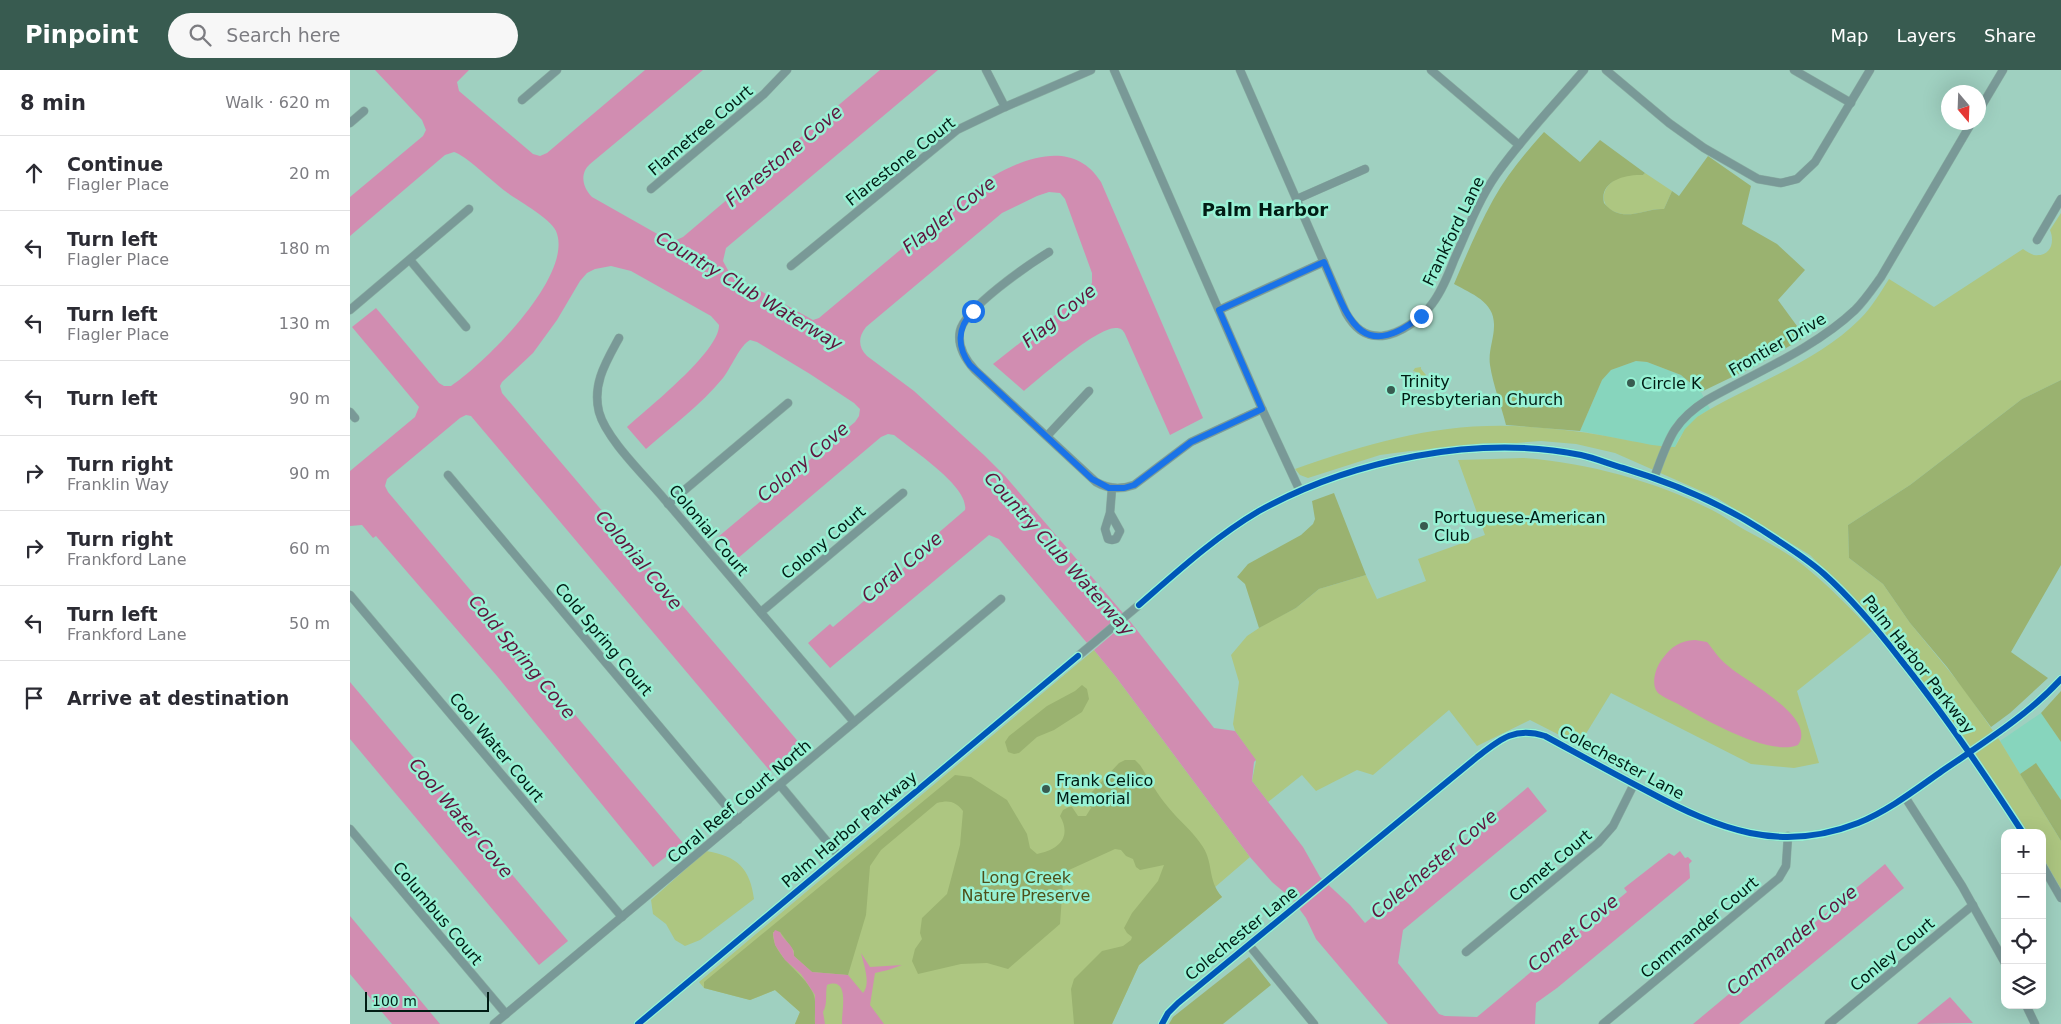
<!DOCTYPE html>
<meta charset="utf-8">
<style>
body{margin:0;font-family:"DejaVu Sans",sans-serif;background:#f7f7f7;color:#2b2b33}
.controls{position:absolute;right:15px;bottom:15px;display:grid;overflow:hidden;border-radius:10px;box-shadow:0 5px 20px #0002}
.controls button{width:45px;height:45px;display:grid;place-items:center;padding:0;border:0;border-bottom:1px solid #e1e1e2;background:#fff;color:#2b2b33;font:25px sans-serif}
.compass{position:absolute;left:1591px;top:15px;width:45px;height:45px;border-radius:50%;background:#fff;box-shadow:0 5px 20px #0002;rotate:161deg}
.scale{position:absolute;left:15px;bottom:12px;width:124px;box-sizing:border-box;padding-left:5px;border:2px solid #011c14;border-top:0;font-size:14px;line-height:18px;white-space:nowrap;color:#011c14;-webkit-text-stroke:4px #98f1d4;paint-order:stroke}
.stop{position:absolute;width:15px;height:15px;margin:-11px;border:4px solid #1a73e8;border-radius:50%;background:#fff}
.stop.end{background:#1a73e8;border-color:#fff;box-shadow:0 1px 5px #0008}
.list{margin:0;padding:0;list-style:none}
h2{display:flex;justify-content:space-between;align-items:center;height:65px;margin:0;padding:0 20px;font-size:21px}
h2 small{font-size:16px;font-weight:400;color:#7c7c81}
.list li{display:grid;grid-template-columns:32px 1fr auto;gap:15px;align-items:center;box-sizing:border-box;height:75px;padding:0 20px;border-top:1px solid #e1e1e2}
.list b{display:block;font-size:19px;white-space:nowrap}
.list p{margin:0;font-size:16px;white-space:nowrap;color:#7c7c81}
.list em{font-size:16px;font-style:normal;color:#7c7c81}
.icon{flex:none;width:28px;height:28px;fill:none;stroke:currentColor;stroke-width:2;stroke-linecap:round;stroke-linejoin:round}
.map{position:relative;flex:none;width:1711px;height:954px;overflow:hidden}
header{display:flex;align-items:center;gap:30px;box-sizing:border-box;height:70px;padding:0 25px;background:#385b50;color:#fff}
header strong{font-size:24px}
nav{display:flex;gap:28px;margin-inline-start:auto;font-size:18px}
.search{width:350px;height:45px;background:#f7f7f7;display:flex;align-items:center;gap:12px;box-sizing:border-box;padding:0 18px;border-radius:28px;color:#7c7c81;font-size:19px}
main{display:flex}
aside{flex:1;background:#fff}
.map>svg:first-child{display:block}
.built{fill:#87d5bd}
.green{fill:#adc681}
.forest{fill:#9ab270}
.water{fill:#d18db1}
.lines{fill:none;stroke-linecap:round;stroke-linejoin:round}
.minor-casing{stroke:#8aafa3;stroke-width:9}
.minor{stroke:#799997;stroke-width:8}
.cycleway-casing{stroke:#98f1d4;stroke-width:9}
.cycleway{stroke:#0057b8;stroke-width:6}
.route{stroke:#1a73e8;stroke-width:6}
.poi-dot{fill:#385b50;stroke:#98f1d4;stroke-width:2}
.labels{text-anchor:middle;stroke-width:5;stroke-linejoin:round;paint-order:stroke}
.street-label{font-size:16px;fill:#011c14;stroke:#98f1d4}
.poi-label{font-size:16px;fill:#011c14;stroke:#98f1d4;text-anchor:start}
.park-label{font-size:16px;fill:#4e5019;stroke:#98f1d4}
.water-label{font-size:18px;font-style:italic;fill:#5f163e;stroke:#98f1d4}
.neighbourhood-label{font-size:18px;font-weight:bold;fill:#011c14;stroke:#98f1d4}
</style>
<header>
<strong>Pinpoint</strong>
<div class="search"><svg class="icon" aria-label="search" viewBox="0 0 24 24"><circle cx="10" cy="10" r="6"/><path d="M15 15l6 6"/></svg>Search here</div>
<nav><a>Map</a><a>Layers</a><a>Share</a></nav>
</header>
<main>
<aside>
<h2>8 min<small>Walk · 620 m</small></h2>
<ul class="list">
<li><svg class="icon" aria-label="ahead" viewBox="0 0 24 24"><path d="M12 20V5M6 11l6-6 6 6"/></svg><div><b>Continue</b><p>Flagler Place</p></div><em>20 m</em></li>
<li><svg class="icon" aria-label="left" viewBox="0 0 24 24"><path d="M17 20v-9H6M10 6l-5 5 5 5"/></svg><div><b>Turn left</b><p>Flagler Place</p></div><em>180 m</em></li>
<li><svg class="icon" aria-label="left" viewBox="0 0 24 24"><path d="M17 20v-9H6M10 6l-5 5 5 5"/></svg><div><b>Turn left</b><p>Flagler Place</p></div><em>130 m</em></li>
<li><svg class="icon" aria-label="left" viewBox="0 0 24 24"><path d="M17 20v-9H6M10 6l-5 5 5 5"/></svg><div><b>Turn left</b></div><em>90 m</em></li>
<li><svg class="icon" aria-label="right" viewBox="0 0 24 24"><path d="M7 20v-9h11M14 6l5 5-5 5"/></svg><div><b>Turn right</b><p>Franklin Way</p></div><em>90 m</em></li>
<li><svg class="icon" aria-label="right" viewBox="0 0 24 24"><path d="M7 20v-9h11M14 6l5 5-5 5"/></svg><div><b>Turn right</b><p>Frankford Lane</p></div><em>60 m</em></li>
<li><svg class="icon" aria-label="left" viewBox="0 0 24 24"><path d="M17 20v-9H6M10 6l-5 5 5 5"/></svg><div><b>Turn left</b><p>Frankford Lane</p></div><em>50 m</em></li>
<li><svg class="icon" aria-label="arrive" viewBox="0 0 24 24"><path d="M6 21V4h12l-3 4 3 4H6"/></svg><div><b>Arrive at destination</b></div></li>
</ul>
</aside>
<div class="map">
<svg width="1711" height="954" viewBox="0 0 1711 954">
<rect width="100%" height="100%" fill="#9fd0c0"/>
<g class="built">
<polygon points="1286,291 1297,292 1331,305 1351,322 1360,339 1347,347 1329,368 1325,377 1310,377 1230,361 1252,310 1261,300"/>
<polygon points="1691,643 1711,672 1711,730 1686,694 1670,704 1650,671"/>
</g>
<g class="green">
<path d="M1295 103 1322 121 1314 139C1297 138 1282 149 1265 142 1248 135 1252 117 1266 109 1274 104 1283 104 1293 105Z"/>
<path d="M1711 143V310L1672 329 1560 415 1498 455 1499 488 1533 514 1560 553 1614 619 1650 671 1711 771V819L1692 786V763H1678L1612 664 1519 544 1460 485 1367 428 1265 383 1226 374 1191 371 1060 381 1030 385 958 408 950 405 945 399C1032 369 1101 349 1194 358 1221 360 1249 364 1276 370 1293 373 1308 377 1325 377L1335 359 1347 347C1400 314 1465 294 1510 249 1522 237 1530 223 1539 209L1584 237 1673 179C1676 181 1681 184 1684 185 1701 187 1705 172 1700 160Z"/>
<polygon points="1071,297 1071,299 1076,305 1076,309 1071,315 1066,315 1062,312 1067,310 1068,306 1066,302 1063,301 1065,298"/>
<path d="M1173 388C1239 393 1304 411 1362 440 1374 446 1384 454 1395 460 1415 471 1435 481 1453 495 1478 515 1500 538 1522 561L1447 621 1469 693 1444 698 1401 694 1261 623 1229 675 1180 650 1127 676 1099 640 1023 705 1007 700 966 721 952 705 918 732 902 711 906 691 885 661 883 654 889 612 881 585 897 566 918 552 946 538 969 519 1016 505 1027 529 1076 511 1068 489 1135 465 1108 390Z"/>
<polygon points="744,580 766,607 900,787 864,818 872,827 789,895 762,954 445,954 450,942 425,920 400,930 354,918 349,912"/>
<path d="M356 781C387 786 400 798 404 829L350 870 335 876 325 870 316 854 303 844 301 830Z"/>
</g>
<g class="forest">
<path d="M1194 62 1230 92 1250 70 1295 103 1293 105C1275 104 1249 111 1254 133 1272 155 1293 138 1314 139L1322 121 1329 126 1358 86 1401 116 1392 154 1427 174 1455 200 1428 230 1455 267 1407 295 1351 322 1331 305 1297 292 1286 291 1261 300 1252 310 1230 361 1156 355C1151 335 1143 315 1140 295 1138 281 1144 269 1144 256 1145 232 1122 224 1104 214 1116 186 1128 157 1143 130 1157 105 1175 83 1194 62Z"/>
<polygon points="1711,310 1711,495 1661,582 1698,608 1660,643 1641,657 1597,597 1560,553 1533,514 1499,488 1498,455 1560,415 1672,329"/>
<polygon points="984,423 1016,505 969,519 946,538 909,558 895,514 887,507 898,494 951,465 963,454 965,449 962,431"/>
<polygon points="732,615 737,619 739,629 732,642 704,660 687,667 669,683 664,684 658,682 655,672 659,666 697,636 725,621"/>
<polygon points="1711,621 1711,672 1691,643"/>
<path d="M775 690H785L790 695C799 709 807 724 818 737 830 752 842 760 853 777 864 795 857 809 872 827L789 895 762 954H724L721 919 724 909 752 881 773 876 781 870 782 867 777 863 774 858 782 843 808 811 814 795 790 800 786 797 783 789 776 786 771 780 765 779 719 800 713 812 710 854 658 899 637 893 611 894 568 904 562 891 565 879 572 869 570 863 572 848 597 824 610 775 613 741C605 731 599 730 587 733L531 780 520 796 516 845 498 905 462 902 444 886V881L430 862H423C422 887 453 901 463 923 467 931 464 945 465 954H445L450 942 425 920 400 930 354 918V912L605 705 621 707 657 730 677 764 680 778 687 784C709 780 722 767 710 746L713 740 719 737H722L728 746H736L741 738 737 729 739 725 769 693Z"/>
<polygon points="1686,693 1711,730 1711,771 1670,704"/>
<polygon points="899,887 921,915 873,954 819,954 823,947"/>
</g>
<g class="water">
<path d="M25 0H119L107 12 109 21 183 84 190 86 197 83 295 0H353L240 94C229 104 233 118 242 127L318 170 324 171 333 167 530 0H588L376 178 373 191 380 204 463 250 469 248 623 119C659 94 720 62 751 112L853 348 820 365 775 264C773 260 771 258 766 258 747 257 691 307 674 321L643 294 737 220 742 213V203L715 129 710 123 699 122 687 126 652 143 516 257C508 267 508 277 517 286L564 321 635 386 655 406 773 543 737 573 649 469 639 465 480 598 458 573 480 554 483 557 582 474 579 471 615 440C620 417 561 379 544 365L538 364 531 367 387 489 368 467 505 352 509 346 510 339 504 333 460 304 407 272 400 270C390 275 381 298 373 308 351 335 322 356 296 379L277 357C297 339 370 281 369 255L361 246 281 201 261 196 245 199 237 203 230 211 207 250 183 283 152 312 150 316 152 323 451 675 420 701 121 346 116 345 110 348 37 409 35 416 38 422 333 773 303 797 147 606 26 466 23 468 12 455 0 456V401L65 347 69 337 2 257 26 238 89 313 94 316H101C134 294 225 205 206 161 199 147 168 131 155 121 144 113 114 84 104 82L95 85 0 166V127L73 66 76 60 72 50Z"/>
<polygon points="779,550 864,658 885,661 906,690 904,692 902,711 953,777 970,807 1000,835 1015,853 1178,717 1197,741 1053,860 1048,893 1089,944 1095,946 1127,947 1277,822 1274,818 1319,783 1324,786 1330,781 1335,788 1338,787 1342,791 1339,794 1340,808 1207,918 1186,933 1185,954 1038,954 966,869 956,848 942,829 922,812 900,787 766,607 744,580"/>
<path d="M1345 570 1357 572C1363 579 1369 589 1377 595 1393 610 1468 647 1448 675 1419 687 1354 649 1328 634 1322 631 1313 627 1308 623 1300 614 1306 596 1313 588 1322 576 1330 571 1345 570Z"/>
<polygon points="0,612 218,871 189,895 0,669"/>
<polygon points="1535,794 1554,818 1389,954 1343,954"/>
<polygon points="0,846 90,954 42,954 0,904"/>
<path d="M425 860 430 862C434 872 444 874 444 886L462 902 498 905 513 923C521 914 514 895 511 883L520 897 552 895 538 900 525 903 520 935 534 954H492C491 943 501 906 477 915 475 925 478 933 473 942L475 954H465V925L451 904 435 890 425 875 423 864Z"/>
<polygon points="1600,927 1623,953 1567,954"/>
</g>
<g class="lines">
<g class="minor-casing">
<g id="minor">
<polyline points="636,0 655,37"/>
<polyline points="764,0 912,339 950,421"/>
<path d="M890 0 996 243C1004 257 1014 267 1032 266 1050 264 1071 249 1082 234 1092 221 1098 205 1104 190 1117 161 1128 131 1146 105 1172 68 1205 34 1234 0"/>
<polyline points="1081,0 1169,75"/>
<polyline points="1256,0 1319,53 1354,78 1408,109 1431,113 1447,109 1465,92 1520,0"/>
<polyline points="1444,0 1501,33"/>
<polyline points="172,30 207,0"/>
<polyline points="1628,42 1653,0"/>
<polyline points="0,53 14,41"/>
<polyline points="301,119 414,24 437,0"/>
<polyline points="947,129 1015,99"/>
<polyline points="1687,170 1711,129"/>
<path d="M699 182C678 195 615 238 610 261 607 276 615 289 625 300L746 412C758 419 770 420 784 415L841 372 912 339"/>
<polyline points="60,190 116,257"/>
<polyline points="441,196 607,60 655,37 741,0"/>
<polyline points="0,240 119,139"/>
<polyline points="869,240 974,192"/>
<path d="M269 268C256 292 242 314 249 342 256 368 292 403 310 424 374 500 439 576 504 652"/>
<polyline points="0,342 5,348"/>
<polyline points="697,366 739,321"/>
<polyline points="98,405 388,750"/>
<path d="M1304 408C1318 371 1322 352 1357 330 1405 303 1465 278 1505 240 1515 230 1523 218 1531 207L1622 52"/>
<polyline points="318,434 438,333"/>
<polyline points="760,443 770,461 766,469 762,470 758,469 755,459 760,443 762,418"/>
<polyline points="0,525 272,847"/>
<polyline points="411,542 553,423"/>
<polyline points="430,715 489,786"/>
<polyline points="1555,727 1612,816 1655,893"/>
<polyline points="0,759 156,944"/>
<polyline points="1692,795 1711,828"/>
<polyline points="899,875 964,954"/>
<polyline points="1116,882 1248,773 1263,756 1284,714"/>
<polyline points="1676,935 1685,954"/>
<polyline points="144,954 651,529"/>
<path d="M288 954 789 535C828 501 865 467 909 441 1001 390 1128 364 1231 385 1245 388 1259 394 1273 398 1323 413 1368 432 1412 460 1433 474 1455 487 1474 504 1503 530 1527 559 1550 589 1595 645 1634 703 1673 763"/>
<path d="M812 954 818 943 828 933 1126 688C1149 670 1164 656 1195 666 1230 685 1264 704 1299 722 1368 759 1430 784 1508 753 1538 741 1565 720 1592 701 1633 673 1677 646 1711 609"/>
<polyline points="1253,954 1429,808 1436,796 1438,766"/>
<polyline points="1479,954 1623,835"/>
</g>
</g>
<use href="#minor" class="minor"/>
<g class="cycleway-casing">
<g id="cycleway">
<path d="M789 535C828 501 865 467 909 441 1001 390 1128 364 1231 385 1245 388 1259 394 1273 398 1323 413 1368 432 1412 460 1433 474 1455 487 1474 504 1503 530 1527 559 1550 589 1595 645 1634 703 1673 763"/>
<polyline points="288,954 728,586"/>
<path d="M812 954 818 943 828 933 1126 688C1149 670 1164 656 1195 666 1230 685 1264 704 1299 722 1368 759 1430 784 1508 753 1538 741 1565 720 1592 701 1633 673 1677 646 1711 609"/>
</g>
</g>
<use href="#cycleway" class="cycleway"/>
</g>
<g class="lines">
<path class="route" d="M623 241C607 258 607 277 620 295L742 409 759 418H774L784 415 841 372 912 339 869 240 974 192C996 242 1008 297 1071 246"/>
</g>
<g class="poi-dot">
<circle cx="1281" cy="313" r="5"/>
<circle cx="1041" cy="320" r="5"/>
<circle cx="1074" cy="456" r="5"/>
<circle cx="696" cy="719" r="5"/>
</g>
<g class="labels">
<g class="street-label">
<text transform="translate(350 60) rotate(-40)" y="6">Flametree Court</text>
<text transform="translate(550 91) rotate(-38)" y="6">Flarestone Court</text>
<text transform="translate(1103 161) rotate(-64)" y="6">Frankford Lane</text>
<text transform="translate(1427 274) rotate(-30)" y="6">Frontier Drive</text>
<text transform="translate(359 460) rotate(50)" y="6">Colonial Court</text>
<text transform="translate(473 472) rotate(-40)" y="6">Colony Court</text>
<text transform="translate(254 569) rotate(50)" y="6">Cold Spring Court</text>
<text transform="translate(1569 594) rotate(52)" y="6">Palm Harbor Parkway</text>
<text transform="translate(147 677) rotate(50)" y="6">Cool Water Court</text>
<text transform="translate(1272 692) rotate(28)" y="6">Colechester Lane</text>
<text transform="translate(389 731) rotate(-40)" y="6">Coral Reef Court North</text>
<text transform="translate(499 759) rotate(-40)" y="6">Palm Harbor Parkway</text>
<text transform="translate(1200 795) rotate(-40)" y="6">Comet Court</text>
<text transform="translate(88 843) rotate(50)" y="6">Columbus Court</text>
<text transform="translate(1349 857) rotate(-40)" y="6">Commander Court</text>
<text transform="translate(891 863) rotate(-39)" y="6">Colechester Lane</text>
<text transform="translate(1542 884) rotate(-40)" y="6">Conley Court</text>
</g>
<g class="poi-label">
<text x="1051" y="317">Trinity<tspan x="1051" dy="18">Presbyterian Church</tspan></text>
<text x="1291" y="319">Circle K</text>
<text x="1084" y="453">Portuguese-American<tspan x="1084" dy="18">Club</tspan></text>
<text x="706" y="716">Frank Celico<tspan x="706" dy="18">Memorial</tspan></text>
</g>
<g class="park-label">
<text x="676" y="813">Long Creek<tspan x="676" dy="18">Nature Preserve</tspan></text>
</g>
<g class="water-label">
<text transform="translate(434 86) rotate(-40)" y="6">Flarestone Cove</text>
<text transform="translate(599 145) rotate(-38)" y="6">Flagler Cove</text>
<text transform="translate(399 221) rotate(31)" y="6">Country Club Waterway</text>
<text transform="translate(709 246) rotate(-39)" y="6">Flag Cove</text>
<text transform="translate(453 392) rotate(-40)" y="6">Colony Cove</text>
<text transform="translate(709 484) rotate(48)" y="6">Country Club Waterway</text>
<text transform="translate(289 490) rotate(50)" y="6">Colonial Cove</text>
<text transform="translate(552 497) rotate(-40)" y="6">Coral Cove</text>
<text transform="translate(172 587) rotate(50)" y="6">Cold Spring Cove</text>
<text transform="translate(111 748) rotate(50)" y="6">Cool Water Cove</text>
<text transform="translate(1084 794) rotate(-40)" y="6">Colechester Cove</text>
<text transform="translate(1223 863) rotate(-39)" y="6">Comet Cove</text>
<text transform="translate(1442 870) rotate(-39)" y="6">Commander Cove</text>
</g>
<g class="neighbourhood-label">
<text x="915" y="146">Palm Harbor</text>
</g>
</g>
</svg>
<div class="controls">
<button>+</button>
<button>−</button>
<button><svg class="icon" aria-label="locate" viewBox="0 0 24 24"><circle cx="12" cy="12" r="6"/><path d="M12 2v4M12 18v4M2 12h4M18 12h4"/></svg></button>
<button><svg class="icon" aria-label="layers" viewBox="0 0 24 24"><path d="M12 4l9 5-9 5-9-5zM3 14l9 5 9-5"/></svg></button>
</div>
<svg class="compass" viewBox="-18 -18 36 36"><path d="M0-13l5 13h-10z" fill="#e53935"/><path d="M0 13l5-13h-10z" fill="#7c7c81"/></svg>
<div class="scale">100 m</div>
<div class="stop" style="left:623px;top:241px"></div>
<div class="stop end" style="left:1071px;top:246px"></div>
</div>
</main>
